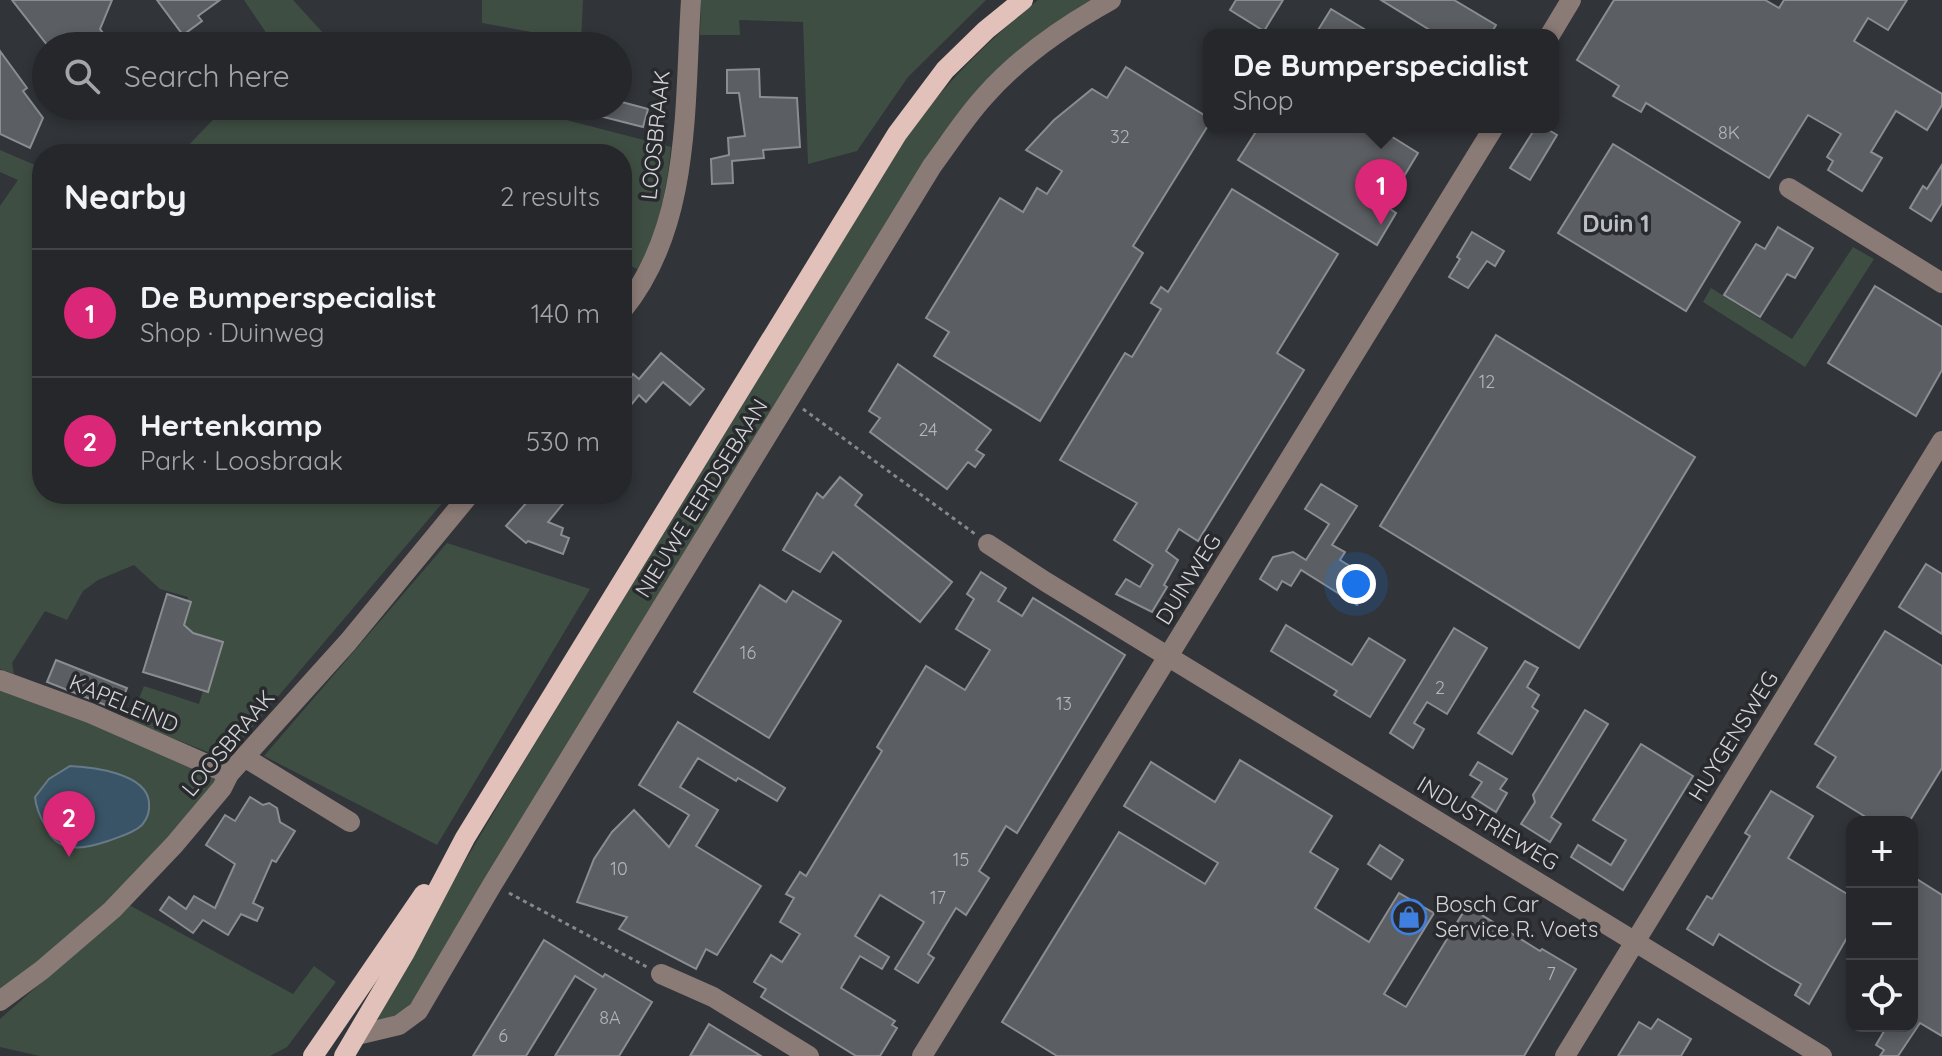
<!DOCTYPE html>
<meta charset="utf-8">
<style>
body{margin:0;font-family:Quicksand,sans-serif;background:#313336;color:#f1f3f6}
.controls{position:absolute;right:24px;bottom:24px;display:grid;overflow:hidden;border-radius:16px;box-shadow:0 4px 12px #0003}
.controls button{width:72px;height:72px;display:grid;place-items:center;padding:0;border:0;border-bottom:2px solid #424447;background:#25272a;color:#f1f3f6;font:40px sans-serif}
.you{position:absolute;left:1356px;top:584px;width:28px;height:28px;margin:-20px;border:6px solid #fff;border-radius:50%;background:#1a73e8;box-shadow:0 0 0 12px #1a73e833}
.badge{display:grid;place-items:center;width:52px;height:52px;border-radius:50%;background:#db2777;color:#fff;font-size:26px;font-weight:700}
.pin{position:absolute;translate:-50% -66px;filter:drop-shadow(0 2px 4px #0008)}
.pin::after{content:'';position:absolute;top:42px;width:28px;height:24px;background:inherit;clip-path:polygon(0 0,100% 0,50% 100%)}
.popup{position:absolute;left:1203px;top:29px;width:356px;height:104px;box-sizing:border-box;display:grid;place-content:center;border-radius:16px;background:#25272a;filter:drop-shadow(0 2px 6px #0005);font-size:26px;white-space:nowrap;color:#a3a5a8}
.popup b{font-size:30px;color:#f1f3f6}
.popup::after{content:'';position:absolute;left:50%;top:100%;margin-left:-16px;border:16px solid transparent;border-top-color:#25272a}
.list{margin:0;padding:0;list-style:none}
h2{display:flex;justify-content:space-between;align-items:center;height:104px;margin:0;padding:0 32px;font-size:34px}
h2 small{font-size:26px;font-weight:400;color:#a3a5a8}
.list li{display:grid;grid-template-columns:52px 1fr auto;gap:24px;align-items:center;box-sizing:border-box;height:128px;padding:0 32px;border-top:2px solid #424447}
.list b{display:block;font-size:30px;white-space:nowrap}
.list p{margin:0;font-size:26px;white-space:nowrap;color:#a3a5a8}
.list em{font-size:26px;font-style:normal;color:#a3a5a8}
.icon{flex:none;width:44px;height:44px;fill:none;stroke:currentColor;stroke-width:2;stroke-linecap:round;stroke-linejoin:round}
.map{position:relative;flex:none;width:1942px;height:1056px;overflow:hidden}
.search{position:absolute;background:#25272a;box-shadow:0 4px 12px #0003;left:32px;top:32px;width:600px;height:88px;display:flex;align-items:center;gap:20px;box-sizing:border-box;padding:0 28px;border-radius:44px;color:#a3a5a8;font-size:30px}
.panel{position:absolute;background:#25272a;box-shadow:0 4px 12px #0003;left:32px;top:144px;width:600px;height:360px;border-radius:32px}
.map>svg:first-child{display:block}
.green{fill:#3f4e43}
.water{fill:#395467;stroke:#677a88;stroke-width:2}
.building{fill:#5b5e62;stroke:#8a8d91;stroke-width:2}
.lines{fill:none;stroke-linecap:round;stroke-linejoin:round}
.path{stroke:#86888b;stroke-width:3;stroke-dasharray:4 4;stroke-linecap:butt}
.minor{stroke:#8b7b77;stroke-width:20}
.major{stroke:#e2c1ba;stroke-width:20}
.labels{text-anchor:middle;stroke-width:7;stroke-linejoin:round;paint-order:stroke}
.number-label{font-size:18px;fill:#b4b6b9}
.street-label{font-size:22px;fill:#d2d4d6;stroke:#282a2e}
.poi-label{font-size:22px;fill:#d2d4d6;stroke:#282a2e;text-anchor:start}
.neighbourhood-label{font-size:24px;font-weight:bold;fill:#bcbfc4;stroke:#282a2e}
</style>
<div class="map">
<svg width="1942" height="1056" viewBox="0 0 1942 1056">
<rect width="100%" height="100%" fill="#313438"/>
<g class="green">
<polygon points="244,0 293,0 335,46 275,46"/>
<polygon points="482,0 583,0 581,41 482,23"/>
<polygon points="701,0 986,0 908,77 857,151 808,164 803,22 739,20 740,35 700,35"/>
<path d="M1038 0H1091C1044 26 1007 62 970 100L412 1002 398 1017 370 1022 520 768 906 138C944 84 987 41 1038 0Z"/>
<path d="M226 106H512L671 147C667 189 658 233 638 270L622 260V154H177L184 150Z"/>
<polygon points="0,150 42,168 42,494 450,494 225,759 130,721 144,686 199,704 216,648 175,635 188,597 160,589 134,565 98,580 83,591 67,620 45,611 12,663 14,674 0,669 0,206 18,180 0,172"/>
<polygon points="1853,247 1874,259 1805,367 1703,302 1711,288 1792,339"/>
<polygon points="447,543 590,589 437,845 264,756"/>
<polygon points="0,685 218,774 216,786 118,892 23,981 0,990"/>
<polygon points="129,905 293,994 314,966 336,982 287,1047 270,1056 40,1056 0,1047 0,1019"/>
</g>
<path class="water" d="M70 766C92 767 146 773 149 802 150 811 148 818 142 825 134 833 119 837 108 841 90 847 65 854 51 836 48 833 48 828 45 825 40 817 36 807 35 797L49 779Z"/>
<g class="building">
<polygon points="12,0 112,0 100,29 113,46 48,46"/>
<polygon points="157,0 220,0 198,16 202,21 183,35"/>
<polygon points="1236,0 1283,0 1264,31 1230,10"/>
<polygon points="1381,0 1454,0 1496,25 1490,35 1438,35"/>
<polygon points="1614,0 1765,0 1779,8 1784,0 1907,0 1888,30 1868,18 1854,41 1942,94 1942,105 1927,130 1896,111 1871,152 1882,158 1862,191 1828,170 1833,161 1827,157 1841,134 1808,115 1769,178 1646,103 1641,112 1613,96 1619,86 1577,60"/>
<polygon points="1331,9 1374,35 1315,35"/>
<polygon points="0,51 27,88 23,91 43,118 30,148 0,134"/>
<polygon points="1126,67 1209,118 1209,124 1133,246 1143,253 1040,421 934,356 949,332 926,318 1000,198 1023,212 1037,188 1047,194 1062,171 1026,150 1054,120 1092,89 1107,98"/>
<polygon points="759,69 760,97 797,98 800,147 763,150 764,158 732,161 733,183 712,184 711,159 729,155 728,138 745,136 739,93 727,93 727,70"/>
<polygon points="618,101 648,109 643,127 580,111 581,106 618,106"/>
<polygon points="1259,127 1390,127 1386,133 1418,153 1386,206 1396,213 1377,245 1238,160"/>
<polygon points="1536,127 1544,127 1557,135 1530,180 1510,168"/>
<polygon points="1613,144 1740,222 1686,311 1558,233"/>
<polygon points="1942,165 1942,203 1931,221 1910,208 1923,186 1927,189"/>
<polygon points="1232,189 1338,254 1277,353 1304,370 1198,541 1179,529 1166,551 1178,560 1164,585 1167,587 1152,612 1116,594 1126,579 1140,587 1153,565 1114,540 1137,503 1060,460 1125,353 1132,357 1161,309 1151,303 1161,287 1168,292"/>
<polygon points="1778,227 1813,248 1795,278 1787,274 1760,317 1724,295 1756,244 1765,249"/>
<polygon points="1472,232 1504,251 1495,266 1487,261 1468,288 1449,277 1460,259 1457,257"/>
<polygon points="1875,286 1942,327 1942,370 1916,416 1828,363"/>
<polygon points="1496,335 1695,457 1579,648 1380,526"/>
<polygon points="661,353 704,389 690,405 663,382 646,402 639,395 622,416 622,388 633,374 639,379"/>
<polygon points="898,364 991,430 976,450 984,455 975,467 968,462 947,489 870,432 880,418 869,411"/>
<polygon points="840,477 862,495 855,505 952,582 920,622 833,552 820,572 783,550 817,493 823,498"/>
<polygon points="1321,484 1357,506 1332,545 1345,552 1340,560 1373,580 1357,605 1301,570 1291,586 1282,581 1277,590 1260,579 1273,557 1293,552 1306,560 1329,524 1305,509"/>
<polygon points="534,494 571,494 548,522 563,528 561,535 569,538 563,554 528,541 526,543 506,526"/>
<polygon points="1926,564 1942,574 1942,634 1899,607"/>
<polygon points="981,572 1006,588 998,601 1022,616 1033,598 1125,655 1017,833 1006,826 979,871 989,878 966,915 956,908 928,954 934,958 918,983 895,969 924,922 880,895 855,936 889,957 882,969 860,956 841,988 895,1021 892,1025 897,1028 880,1056 856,1056 761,997 766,989 754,982 771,955 782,962 800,934 780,922 794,898 786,894 800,872 806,876 882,751 877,747 926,666 965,690 990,650 956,629 974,599 967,594"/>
<polygon points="760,585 786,602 793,591 841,621 769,738 694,692"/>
<polygon points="167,594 191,602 184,625 193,633 223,642 208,692 143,672"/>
<polygon points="1286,625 1352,665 1369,638 1405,660 1370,717 1334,695 1337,691 1271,651"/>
<polygon points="1454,628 1487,648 1447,714 1427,702 1414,723 1424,729 1413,748 1390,733"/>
<polygon points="1885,631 1942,666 1942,768 1909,822 1874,822 1817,787 1836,757 1815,744"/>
<polygon points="56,660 127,688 118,710 47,682"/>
<polygon points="1525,661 1538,668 1527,687 1539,695 1532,707 1538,711 1512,754 1478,733"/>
<polygon points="1585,710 1608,724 1551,817 1561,824 1550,842 1521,824 1535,802 1533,795"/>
<polygon points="678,722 785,788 777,801 738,778 736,781 698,758 680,787 718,810 696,846 761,886 717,955 706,949 696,969 619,929 627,917 577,902 594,859 612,832 634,810 669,847 689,815 639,785"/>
<polygon points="1641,744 1693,776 1623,890 1571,857 1578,845 1611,865 1626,840 1593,820"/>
<polygon points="1240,760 1332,816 1310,852 1338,869 1315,908 1369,942 1399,893 1434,913 1384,994 1406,1007 1467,906 1540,951 1542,949 1576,969 1524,1056 1057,1056 1002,1022 1119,832 1205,884 1218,863 1124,806 1151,762 1215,802"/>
<polygon points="1478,762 1507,779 1500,789 1507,793 1496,812 1472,797 1482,782 1470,775"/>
<polygon points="1771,791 1813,816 1788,858 1852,897 1852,929 1809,1004 1795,995 1801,984 1772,967 1719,934 1713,945 1687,929 1707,896 1712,899 1750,836 1745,833"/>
<polygon points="250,797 263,805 269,803 277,808 280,822 295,831 276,862 272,860 253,903 263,908 257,921 241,914 228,935 203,920 193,933 160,910 169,897 186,909 194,896 215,908 235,864 206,845 225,815 235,821"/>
<polygon points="1380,845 1403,860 1391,879 1368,864"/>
<polygon points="1912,876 1942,895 1942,1036 1920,1023 1898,1056 1880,1056 1884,1050 1876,1045 1887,1026 1912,1026"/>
<polygon points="544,940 603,977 605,974 652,1002 619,1056 555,1056 596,989 575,976 526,1056 473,1056"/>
<polygon points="1658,1019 1691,1039 1681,1056 1618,1056 1639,1022 1651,1029"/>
<polygon points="709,1024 761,1056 690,1056"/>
</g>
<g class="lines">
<g class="path">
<polyline points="803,409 975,534"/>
<polyline points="509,893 647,967"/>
</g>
<g class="minor">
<polyline points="1550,35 1571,0"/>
<polyline points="1789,188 1942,283"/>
<path d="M622 311C692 226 684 104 691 0"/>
<polyline points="988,544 1046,582 1822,1056"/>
<polyline points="0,680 90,713 229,774"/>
<polyline points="244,757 350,822"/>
<polyline points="661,974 713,997 809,1056"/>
<polyline points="0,1001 42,970 112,910 174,845 222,788 229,774 348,642 470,494"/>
<path d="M357 1035 399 1025 418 1011 492 885 932 166C949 143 965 118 984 97 1020 56 1064 26 1111 0"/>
<polyline points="922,1056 1494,127"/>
<polyline points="1565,1056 1942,441"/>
</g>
<g class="major">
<polyline points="313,1056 424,894"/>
<polyline points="344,1056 404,954 465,838 897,134 945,70 986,30 1023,0"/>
</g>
</g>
<defs>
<g id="shop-ring" transform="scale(1.8)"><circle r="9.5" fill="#282a2e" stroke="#3f7fe0" stroke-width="1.5"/><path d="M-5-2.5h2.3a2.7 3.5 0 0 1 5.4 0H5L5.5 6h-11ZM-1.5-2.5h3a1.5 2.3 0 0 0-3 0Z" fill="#3f7fe0"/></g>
</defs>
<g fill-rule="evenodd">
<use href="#shop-ring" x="1409" y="917"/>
</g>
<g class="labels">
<g class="number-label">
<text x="1729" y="139">8K</text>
<text x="1120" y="143">32</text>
<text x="1487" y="388">12</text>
<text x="928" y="436">24</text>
<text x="748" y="659">16</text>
<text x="1440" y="694">2</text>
<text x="1064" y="710">13</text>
<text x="961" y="866">15</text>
<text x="619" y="875">10</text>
<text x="938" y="904">17</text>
<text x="1551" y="980">7</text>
<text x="610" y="1024">8A</text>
<text x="503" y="1042">6</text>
</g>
<g class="street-label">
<text transform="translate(655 135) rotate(-84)" y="8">LOOSBRAAK</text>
<text transform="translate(701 498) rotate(-58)" y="8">NIEUWE EERDSEBAAN</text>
<text transform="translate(1188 579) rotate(-58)" y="8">DUINWEG</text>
<text transform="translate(124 703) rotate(23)" y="8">KAPELEIND</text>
<text transform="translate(1733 736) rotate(-58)" y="8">HUYGENSWEG</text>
<text transform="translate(228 743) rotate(-50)" y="8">LOOSBRAAK</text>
<text transform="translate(1488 823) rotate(31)" y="8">INDUSTRIEWEG</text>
</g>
<g class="poi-label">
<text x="1435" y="912">Bosch Car<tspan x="1435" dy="25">Service R. Voets</tspan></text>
</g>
<g class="neighbourhood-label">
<text x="1616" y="232">Duin 1</text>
</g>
</g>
</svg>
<div class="controls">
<button>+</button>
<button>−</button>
<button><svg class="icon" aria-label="locate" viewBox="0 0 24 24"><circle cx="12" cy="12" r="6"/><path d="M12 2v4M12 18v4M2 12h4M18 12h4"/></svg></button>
</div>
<div class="you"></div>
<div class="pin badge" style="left:1381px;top:225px">1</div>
<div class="popup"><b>De Bumperspecialist</b>Shop</div>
<div class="pin badge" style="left:69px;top:857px">2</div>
<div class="search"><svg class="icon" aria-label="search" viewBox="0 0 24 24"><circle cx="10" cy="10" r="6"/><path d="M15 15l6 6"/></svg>Search here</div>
<section class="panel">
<h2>Nearby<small>2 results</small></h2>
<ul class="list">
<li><span class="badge">1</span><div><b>De Bumperspecialist</b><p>Shop · Duinweg</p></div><em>140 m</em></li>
<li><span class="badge">2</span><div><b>Hertenkamp</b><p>Park · Loosbraak</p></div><em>530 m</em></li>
</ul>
</section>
</div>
